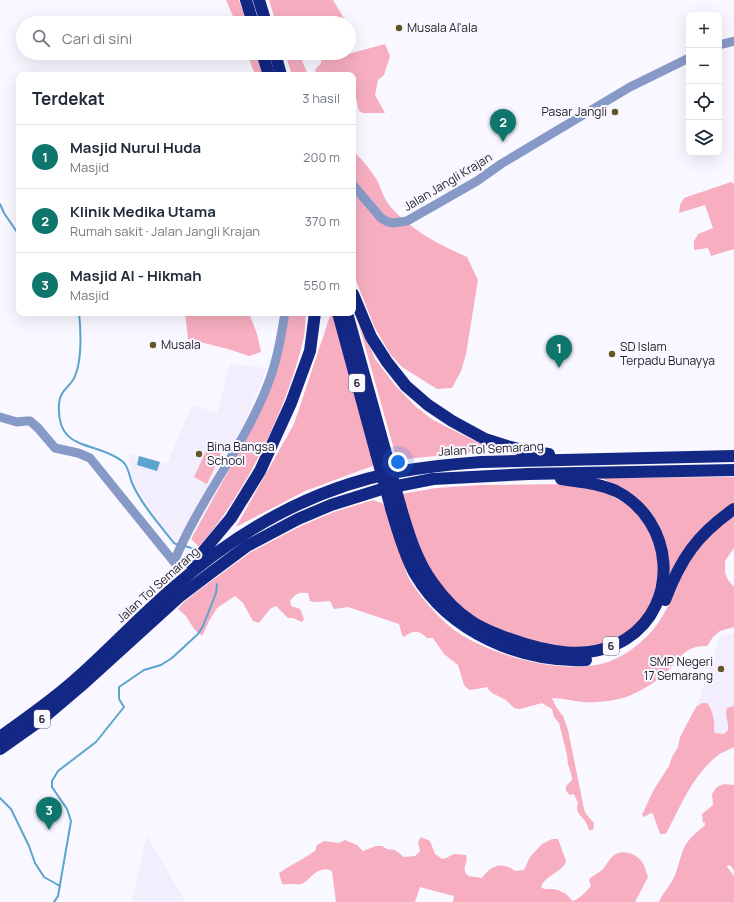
<!DOCTYPE html>
<html lang="id">
<meta charset="utf-8">
<style>
body{margin:0;font-family:Manrope,sans-serif;background:#f6f6f7;color:#1f2937}
.controls{position:absolute;right:12px;top:12px;display:grid;overflow:hidden;border-radius:8px;box-shadow:0 4px 16px #0002}
.controls button{width:36px;height:36px;display:grid;place-items:center;padding:0;border:0;border-bottom:1px solid #e0e1e3;background:#fff;color:#1f2937;font:20px sans-serif}
.you{position:absolute;left:398px;top:462px;width:14px;height:14px;margin:-10px;border:3px solid #fff;border-radius:50%;background:#1a73e8;box-shadow:0 0 0 6px #1a73e833}
.badge{display:grid;place-items:center;width:26px;height:26px;border-radius:50%;background:#0f766e;color:#fff;font-size:13px;font-weight:700}
.pin{position:absolute;translate:-50% -33px;filter:drop-shadow(0 1px 2px #0008)}
.pin::after{content:'';position:absolute;top:21px;width:14px;height:12px;background:inherit;clip-path:polygon(0 0,100% 0,50% 100%)}
.list{margin:0;padding:0;list-style:none}
h2{display:flex;justify-content:space-between;align-items:center;height:52px;margin:0;padding:0 16px;font-size:17px}
h2 small{font-size:13px;font-weight:400;color:#747a83}
.list li{display:grid;grid-template-columns:26px 1fr auto;gap:12px;align-items:center;box-sizing:border-box;height:64px;padding:0 16px;border-top:1px solid #e0e1e3}
.list b{display:block;font-size:15px;white-space:nowrap}
.list p{margin:0;font-size:13px;white-space:nowrap;color:#747a83}
.list em{font-size:13px;font-style:normal;color:#747a83}
.icon{flex:none;width:22px;height:22px;fill:none;stroke:currentColor;stroke-width:2;stroke-linecap:round;stroke-linejoin:round}
.map{position:relative;flex:none;width:734px;height:902px;overflow:hidden}
.search{position:absolute;background:#fff;box-shadow:0 4px 16px #0002;left:16px;top:16px;width:340px;height:44px;display:flex;align-items:center;gap:10px;box-sizing:border-box;padding:0 14px;border-radius:22px;color:#747a83;font-size:15px}
.panel{position:absolute;background:#fff;box-shadow:0 4px 16px #0002;left:16px;top:72px;width:340px;height:244px;border-radius:8px}
.map>svg:first-child{display:block}
.built{fill:#f3eefe}
.green{fill:#f6aec0}
.water{fill:#5aa4cd}
.lines{fill:none;stroke-linecap:round;stroke-linejoin:round}
.stream{stroke:#5aa4cd;stroke-width:2}
.minor{stroke:#879ac7;stroke-width:9}
.highway{stroke:#132784;stroke-width:12}
.highway-bridge{stroke:#132784;stroke-width:12}
.poi-dot{fill:#635825;stroke:#f9f7ff;stroke-width:1.5}
.labels{text-anchor:middle;stroke-width:4;stroke-linejoin:round;paint-order:stroke}
.shield{fill:#f9f7ff;stroke:#65636a;stroke-width:1}
.shield-label{font-size:11px;font-weight:bold;fill:#25232a}
.poi-label{font-size:12px;fill:#25232a;stroke:#f9f7ff;text-anchor:start}
.street-label{font-size:12px;fill:#25232a;stroke:#f9f7ff}
</style>
<div class="map">
<svg width="734" height="902" viewBox="0 0 734 902">
<rect width="100%" height="100%" fill="#f9f7ff"/>
<g class="built">
<polygon points="230,364 267,368 236,444 224,457 186,526 176,543 162,526 132,480 129,464 128,453 167,464 192,405 217,413"/>
<polygon points="734,633 734,706 725,711 728,727 726,732 724,734 715,733 700,705 696,707 720,636"/>
<polygon points="147,836 177,887 185,902 132,902"/>
</g>
<g class="green">
<polygon points="226,0 239,0 247,23 236,23"/>
<polygon points="269,0 333,0 345,20 340,23 276,23"/>
<polygon points="385,44 390,56 384,75 378,80 375,95 385,113 363,113 359,111 354,89 353,89 353,75 317,75 315,70 321,63 322,57 330,59"/>
<polygon points="247,53 256,53 263,75 255,75"/>
<polygon points="285,53 299,53 308,75 292,75"/>
<path d="M353 151C361 158 369 168 375 177 380 184 382 194 387 202 406 228 438 244 467 257L478 280 466 354 461 371 452 388 437 389 402 367 390 354 375 328 353 273Z"/>
<polygon points="731,182 734,184 734,249 711,256 708,248 694,250 694,241 698,234 713,228 705,205 679,213 680,205 684,198"/>
<polygon points="353,304 375,359 395,385 415,406 433,420 493,450 397,460"/>
<polygon points="185,313 249,313 257,334 261,352 249,356 228,349 188,339"/>
<path d="M290 313H306C305 321 305 330 304 337 287 409 247 491 199 547L191 539 257 419 284 338Z"/>
<polygon points="331,313 335,313 375,465 305,491 236,527 294,424"/>
<polygon points="208,447 221,454 207,484 194,477"/>
<polygon points="734,477 734,503 667,587 666,544 661,529 651,512 634,495 602,478"/>
<polygon points="571,484 598,488 633,508 655,536 661,566 649,612 625,635 585,650 541,646 472,618 435,581 416,545 401,494 436,488 480,485"/>
<path d="M373 500 382 503 386 507C391 520 396 533 400 547 403 557 404 570 409 579 420 597 440 620 457 632 494 657 571 678 613 660 624 655 635 648 643 640 672 615 675 579 696 550 706 536 721 526 734 516V548L725 561V573L728 580 734 587V627L720 631 713 637 707 646C682 645 678 663 661 677 651 685 640 691 629 696 615 701 598 703 583 702 572 701 563 698 552 698L556 707 563 716 568 730 584 809 586 814 594 823 593 830H589C588 827 587 824 585 821 580 814 575 813 578 803L574 794 570 795 566 791V786L572 780V777L568 764 567 755 559 723 554 717 552 709 542 703 520 709 514 708 506 700 492 693 488 689V687L470 690 468 689 464 685 458 665 444 654 433 638H427C419 630 413 630 404 637L402 635 399 624 348 607 334 609 330 601C323 601 317 603 310 601L308 593C299 592 296 593 290 601L291 606 300 609 304 619 302 622 293 618H288L276 606 270 609 259 623 253 621 243 603 235 596 217 608 209 621 202 636 194 629 186 616 178 609 184 602 198 591 251 552 301 526 334 512Z"/>
<path d="M702 703H707C713 711 715 721 714 731L715 733 724 734 728 730C729 723 724 715 727 708L734 706V747C729 750 722 752 717 756 693 775 681 805 667 832L665 834H660L653 814 651 813 644 817 642 815 653 791 669 766 672 757 678 747 680 737 696 707Z"/>
<path d="M724 784 734 785V871L731 866 728 865 727 867 734 876V902H659C661 896 669 887 672 881 678 871 679 859 684 848 688 839 697 832 705 825V822L703 823 702 814 713 805 712 794 717 787Z"/>
<path d="M421 837 430 841 435 854 442 859 446 858 454 854 466 855C469 865 460 867 468 876L482 878C491 865 502 861 515 871L524 870 530 857 542 844 552 839H558L566 861C563 872 545 875 541 887L544 889H553L558 890 566 894 573 901C579 899 587 891 591 886L589 880C592 875 598 874 602 870 606 866 608 860 614 855 622 849 637 854 642 862 645 866 646 872 648 877L635 902H453L454 896C442 893 431 890 420 887L415 902H336L332 871C315 865 313 879 301 884 297 885 295 884 291 884 287 884 286 885 282 884L279 873C291 865 303 859 315 851L317 845 324 841 339 843 345 840 357 845 363 851 376 846H382L387 849 395 850 404 857 415 856 420 851 418 842Z"/>
</g>
<polygon class="water" points="139,456 160,462 157,471 137,465"/>
<g class="lines">
<g class="stream">
<polyline points="0,204 4,213 19,235"/>
<path d="M79 313C81 331 82 360 75 376 71 387 60 389 59 404 56 453 95 440 122 461 129 466 129 476 132 483 142 505 159 524 174 543L178 545"/>
<polyline points="185,546 194,549"/>
<polyline points="0,798 11,809 29,846 35,863 44,877 60,886"/>
<polyline points="54,902 58,896 71,821 67,809 52,787 52,781 58,771 96,742 124,707 119,699 119,687 144,670 161,665 172,658 198,634 203,626 216,593 217,584"/>
</g>
<g class="minor">
<polyline points="719,45 734,41"/>
<polyline points="353,185 381,218 388,222 393,223 407,221 477,181 501,164 630,87 689,58"/>
<path d="M0 417 17 422 26 421H30L38 428 55 448 78 453 90 458 174 562C199 500 244 447 268 384 277 361 281 337 285 313"/>
</g>
<g class="highway">
<polyline points="246,0 253,23"/>
<polyline points="259,0 266,23"/>
<polyline points="262,53 269,75"/>
<polyline points="275,53 281,75"/>
<polyline points="353,294 371,337 387,362 406,386 428,405 452,421 485,439 507,446 531,452 549,454"/>
<polyline points="338,313 376,453"/>
<polyline points="347,313 385,450"/>
<path d="M400 505C408 532 416 560 433 583 443 597 457 612 471 621 482 629 495 633 507 638 545 652 589 662 626 639 681 604 674 520 616 491 599 483 580 482 561 479"/>
<path d="M391 508C397 529 405 556 415 574 449 632 521 663 586 660"/>
<polyline points="192,565 231,518 260,471 291,403 310,351 315,313"/>
<path d="M665 600C681 558 697 535 734 509"/>
<path d="M0 737C26 718 53 700 77 678 110 649 140 616 174 587 238 531 313 488 397 472 425 467 453 464 481 462L734 456"/>
<polyline points="0,749 41,720 81,686 179,597 212,572 247,546 298,519 331,505 382,489 433,479 528,474 734,470"/>
</g>
<g class="highway-bridge">
<polyline points="385,450 400,505"/>
<polyline points="376,453 391,508"/>
</g>
</g>
<g class="poi-dot">
<circle cx="399" cy="28" r="4"/>
<circle cx="615" cy="112" r="4"/>
<circle cx="153" cy="345" r="4"/>
<circle cx="612" cy="354" r="4"/>
<circle cx="199" cy="454" r="4"/>
<circle cx="721" cy="669" r="4"/>
</g>
<g class="labels">
<g class="shield">
<rect x="349" y="374" width="16" height="18" rx="3"/>
<rect x="603" y="637" width="16" height="18" rx="3"/>
<rect x="34" y="710" width="16" height="18" rx="3"/>
</g>
<g class="shield-label">
<text x="357" y="387">6</text>
<text x="611" y="650">6</text>
<text x="42" y="723">6</text>
</g>
<g class="poi-label">
<text x="407" y="32">Musala Al'ala</text>
<text x="607" y="116" text-anchor="end">Pasar Jangli</text>
<text x="161" y="349">Musala</text>
<text x="620" y="351">SD Islam<tspan x="620" dy="14">Terpadu Bunayya</tspan></text>
<text x="207" y="451">Bina Bangsa<tspan x="207" dy="14">School</tspan></text>
<text x="713" y="666" text-anchor="end">SMP Negeri<tspan x="713" dy="14">17 Semarang</tspan></text>
</g>
<g class="street-label">
<text transform="translate(448 182) rotate(-31)" y="4">Jalan Jangli Krajan</text>
<text transform="translate(491 449) rotate(-3)" y="4">Jalan Tol Semarang</text>
<text transform="translate(158 585) rotate(-42)" y="4">Jalan Tol Semarang</text>
</g>
</g>
</svg>
<div class="controls">
<button>+</button>
<button>−</button>
<button><svg class="icon" aria-label="locate" viewBox="0 0 24 24"><circle cx="12" cy="12" r="6"/><path d="M12 2v4M12 18v4M2 12h4M18 12h4"/></svg></button>
<button><svg class="icon" aria-label="layers" viewBox="0 0 24 24"><path d="M12 4l9 5-9 5-9-5zM3 14l9 5 9-5"/></svg></button>
</div>
<div class="you"></div>
<div class="pin badge" style="left:559px;top:368px">1</div>
<div class="pin badge" style="left:503px;top:142px">2</div>
<div class="pin badge" style="left:49px;top:830px">3</div>
<div class="search"><svg class="icon" aria-label="search" viewBox="0 0 24 24"><circle cx="10" cy="10" r="6"/><path d="M15 15l6 6"/></svg>Cari di sini</div>
<section class="panel">
<h2>Terdekat<small>3 hasil</small></h2>
<ul class="list">
<li><span class="badge">1</span><div><b>Masjid Nurul Huda</b><p>Masjid</p></div><em>200 m</em></li>
<li><span class="badge">2</span><div><b>Klinik Medika Utama</b><p>Rumah sakit · Jalan Jangli Krajan</p></div><em>370 m</em></li>
<li><span class="badge">3</span><div><b>Masjid Al - Hikmah</b><p>Masjid</p></div><em>550 m</em></li>
</ul>
</section>
</div>
